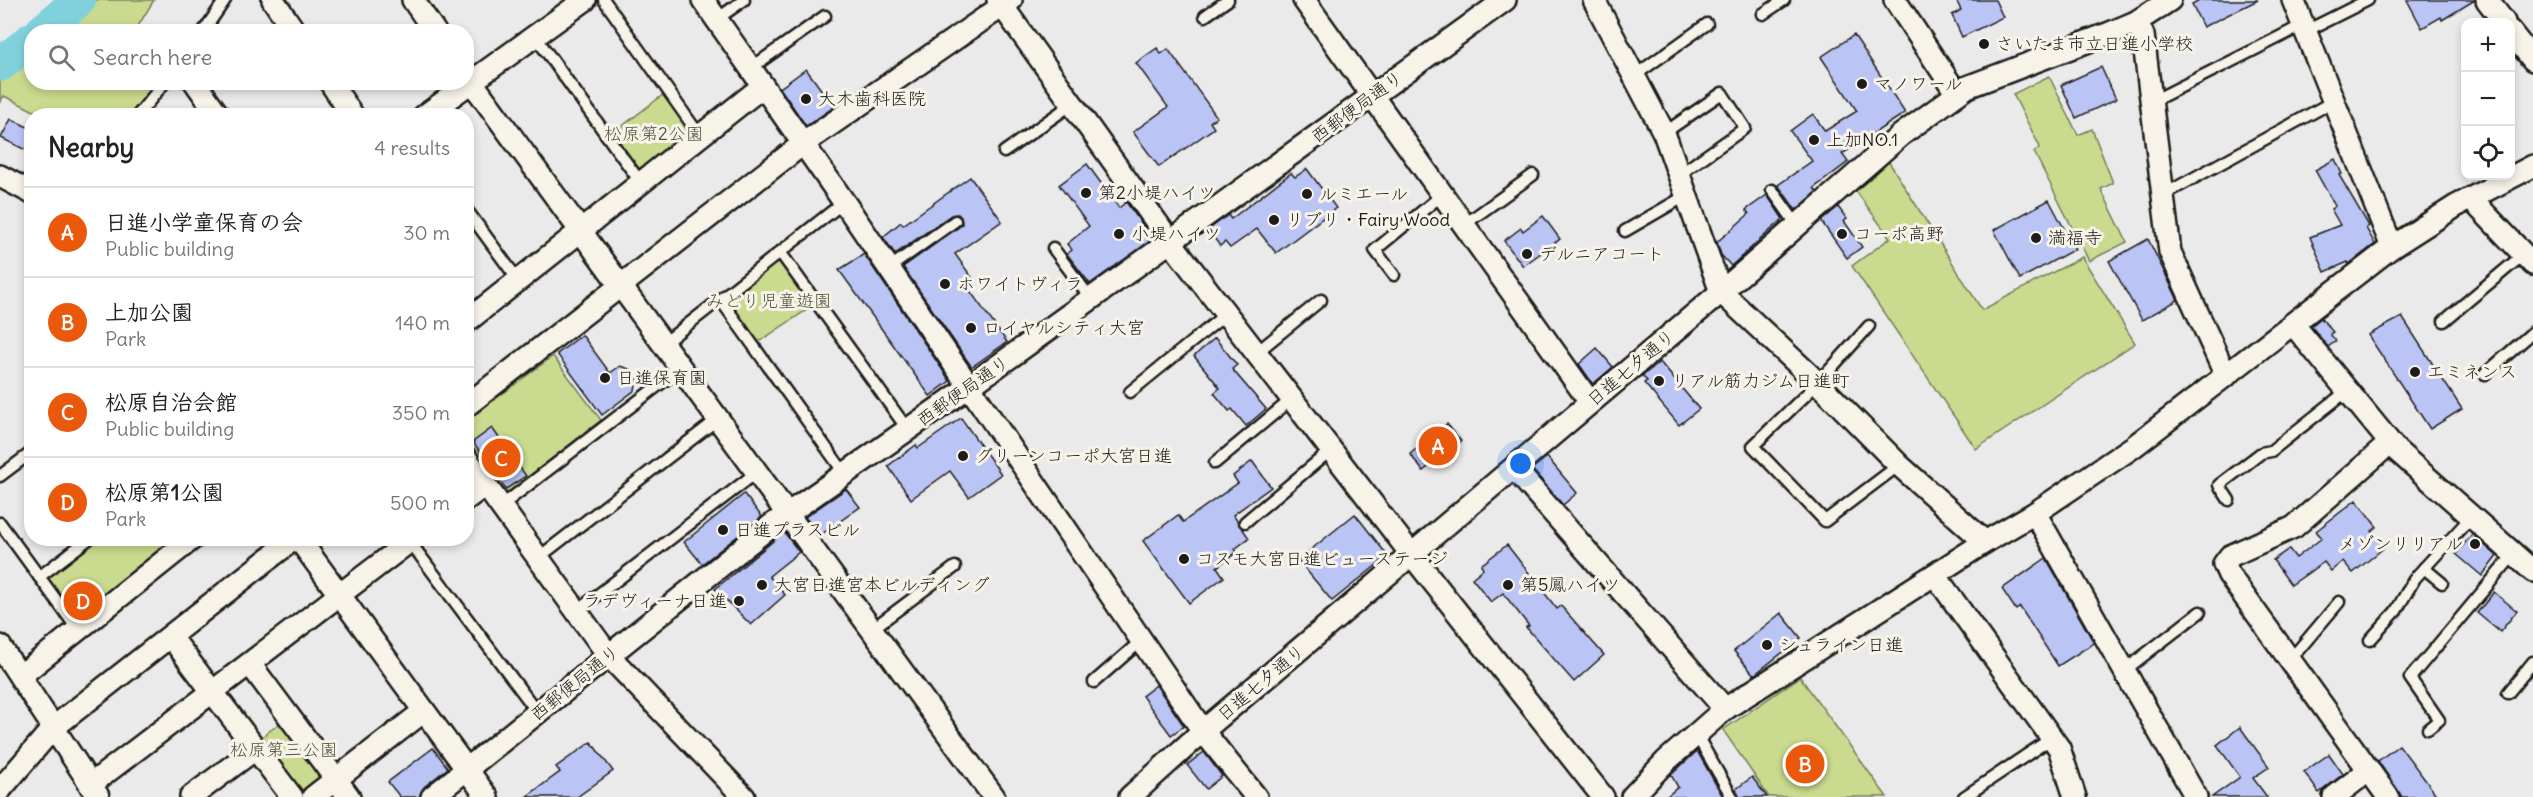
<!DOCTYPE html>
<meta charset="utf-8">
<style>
body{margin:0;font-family:Delius,"Klee One",sans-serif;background:#f6f6f6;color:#222}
.controls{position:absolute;right:18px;top:18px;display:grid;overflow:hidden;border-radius:12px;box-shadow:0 3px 9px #0003}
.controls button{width:54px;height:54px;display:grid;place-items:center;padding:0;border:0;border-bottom:2px solid #e0e0e0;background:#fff;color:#222;font:30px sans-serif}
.you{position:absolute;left:1521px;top:464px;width:21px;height:21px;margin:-15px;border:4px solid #fff;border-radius:50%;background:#1a73e8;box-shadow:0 0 0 9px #1a73e833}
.badge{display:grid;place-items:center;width:39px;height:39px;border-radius:50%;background:#ea580c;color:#fff;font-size:20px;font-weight:700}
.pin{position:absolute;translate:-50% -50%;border:3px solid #fff;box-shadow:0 2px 6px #0006}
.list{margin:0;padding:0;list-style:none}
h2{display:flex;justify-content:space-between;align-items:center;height:78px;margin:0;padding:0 24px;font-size:26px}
h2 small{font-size:20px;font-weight:400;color:#767676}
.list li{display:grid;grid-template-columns:39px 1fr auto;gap:18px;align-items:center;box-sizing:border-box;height:90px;padding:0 24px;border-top:2px solid #e0e0e0}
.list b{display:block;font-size:22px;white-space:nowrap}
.list p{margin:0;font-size:20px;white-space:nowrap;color:#767676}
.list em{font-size:20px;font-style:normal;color:#767676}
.icon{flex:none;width:33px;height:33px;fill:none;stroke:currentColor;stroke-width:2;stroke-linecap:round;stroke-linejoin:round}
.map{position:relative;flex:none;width:2533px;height:797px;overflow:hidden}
.search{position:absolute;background:#fff;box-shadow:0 3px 9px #0003;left:24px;top:24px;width:450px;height:66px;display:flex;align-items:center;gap:15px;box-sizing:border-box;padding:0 21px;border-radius:24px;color:#767676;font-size:22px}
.panel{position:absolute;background:#fff;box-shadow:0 3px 9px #0003;left:24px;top:108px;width:450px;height:438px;border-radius:24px}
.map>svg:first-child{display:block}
.green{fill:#cadb8f;stroke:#737c56;stroke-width:1.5}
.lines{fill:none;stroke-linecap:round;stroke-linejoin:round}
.river{stroke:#80d1db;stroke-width:34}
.building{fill:#bac4f5;stroke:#1c1c1c;stroke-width:1.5}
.lane-casing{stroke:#1c1c1c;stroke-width:15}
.street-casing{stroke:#1c1c1c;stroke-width:26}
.lane{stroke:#f7f3e8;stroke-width:10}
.street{stroke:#f7f3e8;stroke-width:21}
.poi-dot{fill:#1c1c1c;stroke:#f7f3e8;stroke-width:2}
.labels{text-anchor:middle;stroke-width:6;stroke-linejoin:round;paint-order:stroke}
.poi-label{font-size:18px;fill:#1c1c1c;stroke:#f7f3e8;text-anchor:start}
.street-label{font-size:18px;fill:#1c1c1c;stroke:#f7f3e8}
.park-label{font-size:18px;fill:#50553e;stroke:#f7f3e8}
</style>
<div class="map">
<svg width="2533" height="797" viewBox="0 0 2533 797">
<rect width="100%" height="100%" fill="#ebeaeb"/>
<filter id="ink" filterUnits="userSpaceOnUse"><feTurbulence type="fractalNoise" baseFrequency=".0167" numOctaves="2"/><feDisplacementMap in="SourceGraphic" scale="12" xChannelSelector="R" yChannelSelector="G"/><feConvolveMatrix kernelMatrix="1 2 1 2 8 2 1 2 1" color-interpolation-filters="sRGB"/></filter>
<g filter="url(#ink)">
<g class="green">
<polygon points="86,0 154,0 135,31 48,31"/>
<polygon points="31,46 32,82 167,83 140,115 42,115 4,96 0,102 0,72"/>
<polygon points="2049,76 2078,135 2092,129 2113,183 2101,189 2127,242 2089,261 2034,152 2040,147 2013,94"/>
<polygon points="664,94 695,134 644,175 612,134"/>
<polygon points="1889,162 1982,310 2082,257 2135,343 1976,449 1852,266 1890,238 1856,191"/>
<polygon points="780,258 814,305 757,343 727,300"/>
<polygon points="553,356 601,420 505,495 467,444 467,420"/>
<polygon points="94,539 180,539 77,624 43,577"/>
<polygon points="1800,677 1887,797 1769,797 1723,730"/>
<polygon points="285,719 330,779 306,797 297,797 254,743"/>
</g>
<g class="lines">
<g class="river">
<polyline points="41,32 79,0"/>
<polyline points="0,65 32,39"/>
</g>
</g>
<g class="building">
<polygon points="1956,0 1995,0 2003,17 1962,37 1952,15 1961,10"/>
<polygon points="2201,0 2258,0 2203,27 2192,5"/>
<polygon points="2407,0 2475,0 2442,20 2441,17 2422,28"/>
<polygon points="1854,35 1905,113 1842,154 1848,162 1814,188 1817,192 1796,210 1778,185 1812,161 1790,131 1813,114 1825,131 1857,111 1821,57"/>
<polygon points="1157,48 1161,54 1168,49 1217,117 1210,122 1214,128 1159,167 1133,132 1168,107 1136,63"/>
<polygon points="2101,67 2116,99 2076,118 2061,85"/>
<polygon points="806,69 834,107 806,126 780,88"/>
<polygon points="11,119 32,129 32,153 1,138"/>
<polygon points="2335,159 2342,174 2339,175 2369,226 2366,228 2375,244 2349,264 2348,262 2325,272 2310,237 2340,225 2331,209 2335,206 2315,170"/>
<polygon points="1087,164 1119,208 1126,202 1153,239 1090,284 1067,254 1072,250 1067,244 1089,226 1059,185"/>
<polygon points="1307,169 1336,208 1276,253 1257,229 1230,248 1225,242 1220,246 1208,230 1228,215 1231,219 1291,173 1295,177"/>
<polygon points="970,177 1002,221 955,254 973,279 965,284 1007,342 973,366 971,366 903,267 959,227 962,224 961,217 958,214 951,215 895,254 883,237 901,222 903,225"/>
<polygon points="1767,195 1783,219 1731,266 1721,255 1717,242 1749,214 1746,210"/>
<polygon points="2049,200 2075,249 2020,279 1994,230"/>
<polygon points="1838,207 1847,219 1844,221 1862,247 1847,258 1821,221"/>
<polygon points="1543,216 1560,239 1523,266 1504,241 1521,228 1523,231"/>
<polygon points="2148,239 2178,300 2142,320 2109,261"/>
<polygon points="864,254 950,381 930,396 839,270"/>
<polygon points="2402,317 2462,409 2430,429 2368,335"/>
<polygon points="2321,318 2333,332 2330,334 2336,341 2328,347 2311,326"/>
<polygon points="582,335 610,373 620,366 629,369 637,379 635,390 602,415 557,354"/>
<polygon points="1215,338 1237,365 1232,369 1266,409 1246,426 1232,409 1229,411 1214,393 1220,388 1194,356"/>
<polygon points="1597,348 1613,367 1593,384 1579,364"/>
<polygon points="1660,362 1699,409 1679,425 1644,383 1647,381 1642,376"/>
<polygon points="961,418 1001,474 969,497 950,471 911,499 888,466 916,445 918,448"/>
<polygon points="1447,424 1461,441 1449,450 1452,454 1439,465 1436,461 1423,471 1410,454"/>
<polygon points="492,428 526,476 506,489 473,442"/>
<polygon points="1547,457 1577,493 1563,505 1532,469"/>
<polygon points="1252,461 1271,487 1233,515 1249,538 1235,549 1237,552 1217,567 1224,577 1189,603 1143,541 1178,515 1183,522 1238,483 1233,476"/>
<polygon points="846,489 860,507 819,536 805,517"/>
<polygon points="744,494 762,517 702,564 684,542"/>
<polygon points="2356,500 2377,527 2372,531 2385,547 2353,573 2343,561 2331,571 2324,562 2291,585 2273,560 2289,549 2296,558 2322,538 2316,531"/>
<polygon points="1355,514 1388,556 1332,601 1298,560"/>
<polygon points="784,532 799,552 769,576 785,595 751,625 715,589"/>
<polygon points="2472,534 2497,556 2482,576 2456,554"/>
<polygon points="1507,545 1557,609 1561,606 1604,655 1574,682 1526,627 1529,626 1503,593 1491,602 1472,578 1483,569 1481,565"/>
<polygon points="2046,558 2094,643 2058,666 2020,607 2016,610 2002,589"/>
<polygon points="2494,592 2517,611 2500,632 2477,613"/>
<polygon points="1781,613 1801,638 1754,675 1734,651"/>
<polygon points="1156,685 1184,726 1171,735 1142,696"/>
<polygon points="2240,727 2269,767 2253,778 2267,797 2212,797 2240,777 2217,745"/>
<polygon points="591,742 613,771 577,797 526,797 560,772 556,767"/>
<polygon points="2399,745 2438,797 2402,797 2378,761"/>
<polygon points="433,748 448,768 424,787 420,797 400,797 388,782"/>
<polygon points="1697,751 1723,797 1666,797 1678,787 1671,775"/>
<polygon points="1204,752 1222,776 1206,789 1187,765"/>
<polygon points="2329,754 2343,774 2319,793 2304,772"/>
<polygon points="1752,777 1767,797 1739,797 1736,789"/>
</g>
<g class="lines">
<g class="lane-casing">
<g id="lane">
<polyline points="604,0 700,136"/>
<polyline points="1763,14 1784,0"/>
<polyline points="1205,16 1228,0"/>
<polyline points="717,19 744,0"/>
<polyline points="2306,31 2368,0"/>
<polyline points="203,32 225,0"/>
<polyline points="535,36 641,183"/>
<polyline points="751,68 825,16"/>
<polyline points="1634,76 1707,24"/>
<polyline points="2151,102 2303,25"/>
<polyline points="137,116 165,82"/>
<polyline points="1664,133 1722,93 1745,128 1680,174"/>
<polyline points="1004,152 1072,104"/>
<polyline points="1772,190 1797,225"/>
<polyline points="2163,195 2334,101"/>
<polyline points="466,209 518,280"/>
<polyline points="1465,224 1533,175"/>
<polyline points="1625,231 1687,195"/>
<polyline points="1053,248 1091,299"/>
<polyline points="780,252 908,430"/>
<polyline points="889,268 955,221"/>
<polyline points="1394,275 1375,250 1443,194"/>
<polyline points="720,299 845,474"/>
<polyline points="2444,321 2524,254"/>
<polyline points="1869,326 1818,383 1753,446 1825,521 1899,465"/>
<polyline points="663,344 844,202"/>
<polyline points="1256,353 1321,300"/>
<polyline points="2485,374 2533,332"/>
<polyline points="1130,392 1226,314"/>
<polyline points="1215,463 1292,399"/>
<polyline points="0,476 32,452"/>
<polyline points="2229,500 2219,485 2261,453 2271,451 2347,391"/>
<polyline points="501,506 681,368"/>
<polyline points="1245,522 1331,450"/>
<polyline points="0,523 78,630"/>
<polyline points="410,542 538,713"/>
<polyline points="538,558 718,419"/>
<polyline points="2424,568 2442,583"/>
<polyline points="39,577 90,538"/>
<polyline points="577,611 757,472"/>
<polyline points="872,629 955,567"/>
<polyline points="2370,640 2396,611 2415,578 2471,517"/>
<polyline points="2290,660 2339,602"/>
<polyline points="2125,670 2200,612"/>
<polyline points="1094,682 1142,640"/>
<polyline points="2508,693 2533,662"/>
<polyline points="2428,729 2439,720 2410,678 2514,554"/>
<polyline points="1696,734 1732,797"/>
<polyline points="1964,797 2052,738"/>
</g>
</g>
<g class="street-casing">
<g id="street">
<polyline points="273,0 295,32"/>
<polyline points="413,0 435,32"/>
<polyline points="703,0 844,202 1203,731 1256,797"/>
<polyline points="998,0 1170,241 1412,555 1603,797"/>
<polyline points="1304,0 1590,402"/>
<polyline points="1594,0 1664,133 1721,292 1818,383 1899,465 1985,542"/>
<polyline points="1895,0 1957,94"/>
<polyline points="2293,0 2392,247"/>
<polyline points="2487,0 2504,22"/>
<polyline points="2136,22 2143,35 2170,252 2226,376"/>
<polyline points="2510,31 2533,60"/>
<polyline points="466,74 994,797"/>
<polyline points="195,82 219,116"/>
<polyline points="330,82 353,116"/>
<polyline points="424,116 585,0"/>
<polyline points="0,176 32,193"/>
<polyline points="2471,199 2533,264"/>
<polyline points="466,322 763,86"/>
<polyline points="2293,324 2396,450 2533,571"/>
<polyline points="466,406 804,143 1011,0"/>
<polyline points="466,458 609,656 744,797"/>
<polyline points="1514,468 1725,709"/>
<polyline points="466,499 485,485"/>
<polyline points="2035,513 2196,797"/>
<polyline points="298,538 487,797"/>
<polyline points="1935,575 2059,748 2075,797"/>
<polyline points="171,637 292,797"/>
<polyline points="0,646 98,796"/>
<polyline points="250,664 349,797"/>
<polyline points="20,676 193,538"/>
<polyline points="90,785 414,538"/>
<polyline points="0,790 53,728 295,538"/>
<polyline points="191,797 255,749"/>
<polyline points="313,797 424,711"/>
<polyline points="432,797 773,524 970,386 1505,0"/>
<polyline points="1130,797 1203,731 1721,292 1901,135 1967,87 2110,33 2136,22 2170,0"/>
<polyline points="1632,797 1666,761 1725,709 1985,542 2035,513 2133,447 2392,247 2456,206 2533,166"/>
<polyline points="2334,797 2369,770"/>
<polyline points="2388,797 2229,575 2224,564 2230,556 2294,527 2390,443"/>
</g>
</g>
<use href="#lane" class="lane"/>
<use href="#street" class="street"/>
</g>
</g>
<g class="poi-dot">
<circle cx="1984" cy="44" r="6"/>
<circle cx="1862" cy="84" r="6"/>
<circle cx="806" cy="99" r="6"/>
<circle cx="1814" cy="140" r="6"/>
<circle cx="1086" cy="193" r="6"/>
<circle cx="1307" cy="194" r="6"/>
<circle cx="1274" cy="220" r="6"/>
<circle cx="1119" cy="234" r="6"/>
<circle cx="1842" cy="234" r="6"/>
<circle cx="2036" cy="238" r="6"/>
<circle cx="1527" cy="254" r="6"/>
<circle cx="945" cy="284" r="6"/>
<circle cx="971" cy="328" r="6"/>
<circle cx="2415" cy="372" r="6"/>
<circle cx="605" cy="378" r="6"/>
<circle cx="1659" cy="381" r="6"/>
<circle cx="963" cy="456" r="6"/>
<circle cx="723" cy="530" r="6"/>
<circle cx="2475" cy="544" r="6"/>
<circle cx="1184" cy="559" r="6"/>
<circle cx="762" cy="585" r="6"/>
<circle cx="1508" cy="585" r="6"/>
<circle cx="739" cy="601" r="6"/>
<circle cx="1767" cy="645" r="6"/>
</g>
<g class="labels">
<g class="poi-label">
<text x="1996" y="50">さいたま市立日進小学校</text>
<text x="1874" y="90">マノワール</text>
<text x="818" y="105">大木歯科医院</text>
<text x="1826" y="146">上加NO.1</text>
<text x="1098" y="199">第2小堤ハイツ</text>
<text x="1319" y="200">ルミエール</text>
<text x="1286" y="226">リブリ・Fairy Wood</text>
<text x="1131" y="240">小堤ハイツ</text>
<text x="1854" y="240">コーポ高野</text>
<text x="2048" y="244">満福寺</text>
<text x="1539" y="260">デルニアコート</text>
<text x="957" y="290">ホワイトヴィラ</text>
<text x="983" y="334">ロイヤルシティ大宮</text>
<text x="2427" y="378">エミネンス</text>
<text x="617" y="384">日進保育園</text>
<text x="1671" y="387">リアル筋力ジム日進町</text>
<text x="975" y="462">グリーンコーポ大宮日進</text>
<text x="735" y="536">日進プラスビル</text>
<text x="2463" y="550" text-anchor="end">メゾンリリアル</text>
<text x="1196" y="565">コスモ大宮日進ビューステージ</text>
<text x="774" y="591">大宮日進宮本ビルディング</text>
<text x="1520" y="591">第5鳳ハイツ</text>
<text x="727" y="607" text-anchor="end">ラデヴィーナ日進</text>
<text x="1779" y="651">シュライン日進</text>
</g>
<g class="street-label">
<text transform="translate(1357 107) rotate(-36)" y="6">西郵便局通り</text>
<text transform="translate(1631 368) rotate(-40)" y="6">日進七夕通り</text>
<text transform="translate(963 391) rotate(-35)" y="6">西郵便局通り</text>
<text transform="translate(575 683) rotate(-39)" y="6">西郵便局通り</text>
<text transform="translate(1261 683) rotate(-40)" y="6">日進七夕通り</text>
</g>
<g class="park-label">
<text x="654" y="140">松原第2公園</text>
<text x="769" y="307">みどり児童遊園</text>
<text x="284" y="756">松原第三公園</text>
</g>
</g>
</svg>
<div class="controls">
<button>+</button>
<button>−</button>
<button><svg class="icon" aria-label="locate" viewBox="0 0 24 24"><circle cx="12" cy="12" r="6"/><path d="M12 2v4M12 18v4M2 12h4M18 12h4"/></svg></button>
</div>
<div class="you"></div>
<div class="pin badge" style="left:1438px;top:446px">A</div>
<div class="pin badge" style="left:1805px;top:764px">B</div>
<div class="pin badge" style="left:501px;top:458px">C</div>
<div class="pin badge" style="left:83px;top:601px">D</div>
<div class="search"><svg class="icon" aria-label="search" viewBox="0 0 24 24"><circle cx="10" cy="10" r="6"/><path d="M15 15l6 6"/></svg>Search here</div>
<section class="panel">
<h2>Nearby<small>4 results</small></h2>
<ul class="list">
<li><span class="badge">A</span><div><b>日進小学童保育の会</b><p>Public building</p></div><em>30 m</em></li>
<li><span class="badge">B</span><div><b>上加公園</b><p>Park</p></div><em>140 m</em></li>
<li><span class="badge">C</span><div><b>松原自治会館</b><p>Public building</p></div><em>350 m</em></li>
<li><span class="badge">D</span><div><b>松原第1公園</b><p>Park</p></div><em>500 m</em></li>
</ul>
</section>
</div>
